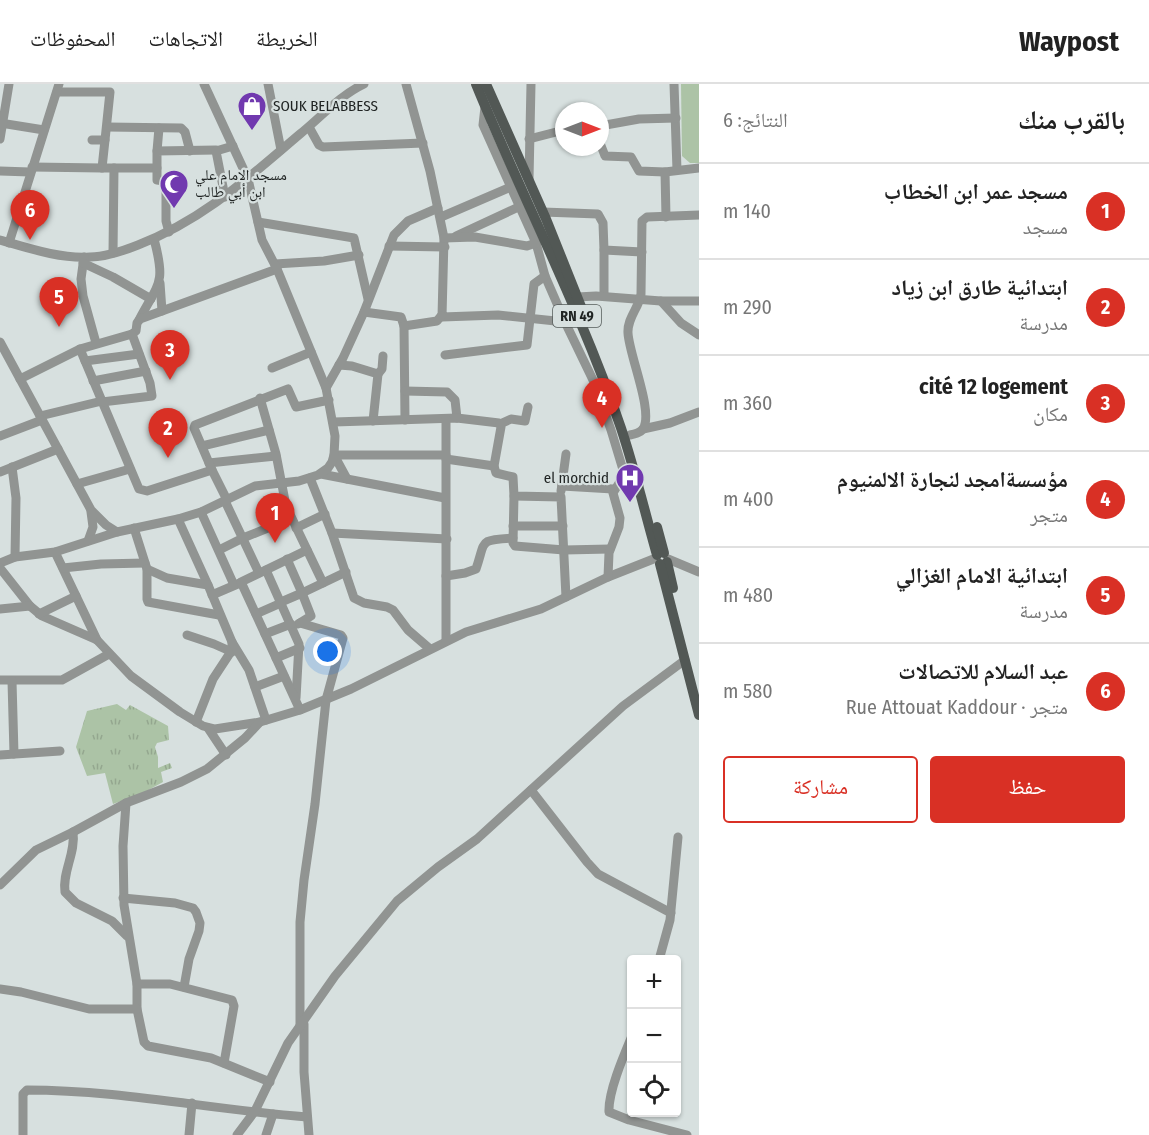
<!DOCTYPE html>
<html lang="ar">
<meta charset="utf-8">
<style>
body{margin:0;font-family:"Fira Sans Condensed","Noto Naskh Arabic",sans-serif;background:#f6f6f6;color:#222;direction:rtl}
.controls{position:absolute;right:18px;bottom:18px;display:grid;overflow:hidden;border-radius:6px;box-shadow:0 2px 4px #0004}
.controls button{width:54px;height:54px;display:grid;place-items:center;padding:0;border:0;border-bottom:2px solid #e0e0e0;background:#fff;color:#222;font:30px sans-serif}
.compass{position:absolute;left:555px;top:18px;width:54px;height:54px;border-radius:50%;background:#fff;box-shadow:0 2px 4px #0004;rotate:90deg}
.you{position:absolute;left:328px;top:568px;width:21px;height:21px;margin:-15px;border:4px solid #fff;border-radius:50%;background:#1a73e8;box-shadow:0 0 0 9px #1a73e833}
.badge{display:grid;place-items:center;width:39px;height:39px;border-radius:50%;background:#d93025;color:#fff;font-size:20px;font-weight:700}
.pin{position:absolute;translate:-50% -50px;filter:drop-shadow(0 2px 3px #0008)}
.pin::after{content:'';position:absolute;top:32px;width:21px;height:18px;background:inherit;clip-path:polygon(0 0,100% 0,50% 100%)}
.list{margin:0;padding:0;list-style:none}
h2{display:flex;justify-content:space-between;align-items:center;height:78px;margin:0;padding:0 24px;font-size:26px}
h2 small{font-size:20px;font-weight:400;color:#767676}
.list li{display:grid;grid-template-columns:39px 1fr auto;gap:18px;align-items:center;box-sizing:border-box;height:96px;padding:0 24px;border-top:2px solid #e0e0e0}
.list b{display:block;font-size:22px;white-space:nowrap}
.list p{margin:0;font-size:20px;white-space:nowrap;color:#767676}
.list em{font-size:20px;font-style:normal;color:#767676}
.actions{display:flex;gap:12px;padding:18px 24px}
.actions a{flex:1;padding:14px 0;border:2px solid #d93025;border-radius:6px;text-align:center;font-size:21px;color:#d93025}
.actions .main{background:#d93025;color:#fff}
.icon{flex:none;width:33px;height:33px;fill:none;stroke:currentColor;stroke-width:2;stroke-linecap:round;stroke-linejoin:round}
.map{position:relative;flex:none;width:699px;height:1051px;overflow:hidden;direction:ltr}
header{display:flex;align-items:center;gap:36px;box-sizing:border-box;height:84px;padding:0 30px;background:#fff;border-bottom:2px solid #e0e0e0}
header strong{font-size:28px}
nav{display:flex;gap:33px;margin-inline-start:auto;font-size:21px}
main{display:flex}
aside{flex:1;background:#fff}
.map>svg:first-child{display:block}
.grass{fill:url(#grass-tufts)}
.garden{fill:#acc3a6}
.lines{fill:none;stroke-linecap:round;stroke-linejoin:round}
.minor{stroke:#919492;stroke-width:9}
.major{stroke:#525855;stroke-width:10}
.labels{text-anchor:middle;stroke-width:4.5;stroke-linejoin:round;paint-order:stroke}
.shield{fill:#d7e0df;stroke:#565c5b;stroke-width:1.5}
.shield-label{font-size:14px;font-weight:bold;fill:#1f2322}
.poi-label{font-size:15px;fill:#1f2322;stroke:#d7e0df;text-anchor:start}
</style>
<header>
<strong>Waypost</strong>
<nav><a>الخريطة</a><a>الاتجاهات</a><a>المحفوظات</a></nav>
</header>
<main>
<aside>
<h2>بالقرب منك<small>النتائج: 6</small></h2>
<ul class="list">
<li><span class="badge">1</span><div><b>مسجد عمر ابن الخطاب</b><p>مسجد</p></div><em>140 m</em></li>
<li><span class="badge">2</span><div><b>ابتدائية طارق ابن زياد</b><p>مدرسة</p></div><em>290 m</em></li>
<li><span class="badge">3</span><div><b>cité 12 logement</b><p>مكان</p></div><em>360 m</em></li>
<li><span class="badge">4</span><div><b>مؤسسةامجد لنجارة الالمنيوم</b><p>متجر</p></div><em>400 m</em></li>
<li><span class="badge">5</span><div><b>ابتدائية الامام الغزالي</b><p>مدرسة</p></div><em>480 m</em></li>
<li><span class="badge">6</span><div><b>عبد السلام للاتصالات</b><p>متجر · Rue Attouat Kaddour</p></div><em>580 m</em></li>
</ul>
<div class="actions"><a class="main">حفظ</a><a>مشاركة</a></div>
</aside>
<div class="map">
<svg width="699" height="1051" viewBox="0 0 699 1051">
<defs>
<pattern id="grass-tufts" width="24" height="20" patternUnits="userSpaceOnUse" patternTransform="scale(1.5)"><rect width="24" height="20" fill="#acc3a6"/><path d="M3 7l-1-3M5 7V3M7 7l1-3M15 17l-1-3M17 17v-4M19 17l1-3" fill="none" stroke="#94a78f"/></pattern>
</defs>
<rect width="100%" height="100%" fill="#d7e0df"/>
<polygon class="grass" points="117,620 126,626 130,621 168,642 169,656 157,659 155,663 158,673 158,684 170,679 172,684 161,688 163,698 143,709 113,720 105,689 87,692 76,663 87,627"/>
<polygon class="garden" points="681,0 699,0 699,79 690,79 682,72"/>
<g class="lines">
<g class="minor">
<polyline points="268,0 281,66"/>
<polyline points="406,0 430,87 444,154 442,233 498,231 565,238 578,236"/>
<polyline points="674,0 677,86"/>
<polyline points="57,8 110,8 105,56"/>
<polyline points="485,23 483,41 536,159 545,192 565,238 593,296 611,346 627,399 630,402 639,401"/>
<polyline points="0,39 44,46"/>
<polyline points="600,42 639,35 676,34"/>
<polyline points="107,43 181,44 185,48 190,67"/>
<polyline points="309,43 319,61 323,63 423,59"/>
<polyline points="0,55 9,0"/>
<polyline points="529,55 564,46"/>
<polyline points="600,59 605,72 631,73 639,87 665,88 699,84"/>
<polyline points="157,67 159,44"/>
<polyline points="32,83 102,84 105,56 92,56"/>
<polyline points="102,84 157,84 157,96 164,97 166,101 166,137 169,148"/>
<polyline points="157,84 157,67 216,66"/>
<polyline points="0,87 30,88"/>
<polyline points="665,88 666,133"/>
<polyline points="529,95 531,0"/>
<polyline points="225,113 216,67 233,62"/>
<polyline points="543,128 598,130 603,139 604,166 642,168"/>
<polyline points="441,133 511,103"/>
<polyline points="258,138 354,154 368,215"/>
<polyline points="456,152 525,120"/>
<polyline points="444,154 475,153 527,162 536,159"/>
<path d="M0 156C28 164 60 175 90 173 106 173 123 167 138 161 203 136 248 94 300 50 321 33 339 12 364 0"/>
<polyline points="9,159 59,0"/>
<polyline points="389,162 445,163"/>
<polyline points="604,166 604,212"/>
<polyline points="113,169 114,84"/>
<polyline points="84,173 81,195 83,212 96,259"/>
<polyline points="83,179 113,193 151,215"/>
<polyline points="275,180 324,177 359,171"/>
<polyline points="160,199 162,227"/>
<polyline points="577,213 596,212 661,217 699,217"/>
<polyline points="661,217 681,239 699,251"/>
<polyline points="364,228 401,233 404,242 437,237 441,232"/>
<path d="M139 236C159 198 166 200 154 155"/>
<polyline points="404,242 405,336"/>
<polyline points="0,258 91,426 106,441 117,448"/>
<polyline points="80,265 139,405 147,407 212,386"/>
<polyline points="445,271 527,261 534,200 545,192"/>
<polyline points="85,277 139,270"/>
<polyline points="339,281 352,282 378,290 373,337"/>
<polyline points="272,284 311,268"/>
<polyline points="378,290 382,285 383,272"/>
<polyline points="20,295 80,265 132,250 136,247 137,239 140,235 277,185"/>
<polyline points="93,297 146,287"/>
<polyline points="326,304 343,274 364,228 394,151 408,137 438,124"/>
<polyline points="405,307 447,308 455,316 457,334"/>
<polyline points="260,314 276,370 286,422 323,499 346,488"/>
<polyline points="102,318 152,312 150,299 132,250"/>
<polyline points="40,332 102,317"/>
<polyline points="334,338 457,334 499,339 501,343 494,382 496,389 513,393 514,412 561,413 566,513"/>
<polyline points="500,340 511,335 525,337 528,323"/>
<polyline points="643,345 670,339 699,328"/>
<path d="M630 351C635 350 640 349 643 345 654 328 629 271 628 249 627 234 639 224 641 210L642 137 647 133 699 131"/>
<polyline points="0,352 42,336"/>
<polyline points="202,362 269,346"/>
<polyline points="446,375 494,382"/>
<polyline points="209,379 276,372"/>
<polyline points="12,383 16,414 15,473"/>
<polyline points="0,388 58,365"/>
<polyline points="321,390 445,414"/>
<polyline points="310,394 332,449 354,514 364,519 387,523 393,526 408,546 430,565"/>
<polyline points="347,395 334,371 446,371"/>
<polyline points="77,400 130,385"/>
<polyline points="562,402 613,405"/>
<polyline points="561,407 566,370"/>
<polyline points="514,412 513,459 515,462 564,466 610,465"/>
<polyline points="227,416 212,386 194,344 195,341 288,305 296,323 329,316"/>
<polyline points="225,417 259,489"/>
<polyline points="201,428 234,501"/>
<polyline points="178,435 208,501"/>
<polyline points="513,442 563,442"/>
<polyline points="134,444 147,485 147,515 148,518 219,531"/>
<polyline points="296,444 325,430"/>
<polyline points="332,449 447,455"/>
<polyline points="88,457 93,443 91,428"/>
<polyline points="219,466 243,454 290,435"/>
<polyline points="55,468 97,556"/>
<polyline points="287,475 302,509 323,499"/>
<polyline points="668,475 699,488"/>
<polyline points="0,479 15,473 55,468 117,448 178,435 201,428 255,402 299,397 318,391 328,384 332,378 334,371 335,352 326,304 277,185 262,156 248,95 204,0"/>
<polyline points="0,484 30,522 42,532 97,556 131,592 180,628 203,642 215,645 260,638 300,626 351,605 466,548 541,525 608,493 656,474"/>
<polyline points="63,484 101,480 145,479"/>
<polyline points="147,485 167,494 208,501 232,558 232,566 213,595 196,638"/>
<polyline points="266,486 299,560 296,614"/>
<path d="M446 492 465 489 476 485C486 456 478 456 513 454"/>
<polyline points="608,493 609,469 619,443 620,434 613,409 624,391"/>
<polyline points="212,511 240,499"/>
<polyline points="281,518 302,509 311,532 298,540"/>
<polyline points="0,525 30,522"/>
<polyline points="39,530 76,512"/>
<polyline points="256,530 281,519"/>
<polyline points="265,550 291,540"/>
<polyline points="187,551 214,560 232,568"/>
<polyline points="446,557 446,335"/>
<polyline points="232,558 249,586 266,636"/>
<polyline points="276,574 300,564"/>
<polyline points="0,596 62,596 109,570"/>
<polyline points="12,597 14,670"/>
<polyline points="255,603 284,592"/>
<polyline points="300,626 241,498 307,466"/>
<polyline points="208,644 226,671"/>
<polyline points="0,671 60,667"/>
<polyline points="531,706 587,778 598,790 671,829"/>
<polyline points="126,719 123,762 124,821 137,900 137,925 144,958 148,962 211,974 270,998"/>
<path d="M73 748C76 769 62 788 65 808L76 819 112 837 127 852"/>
<polyline points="0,801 36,766 73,748 126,719 181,698 207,685 245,654 260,638"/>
<polyline points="123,814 175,819 193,824 196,828 200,839 199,847 189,875 184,903"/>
<polyline points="659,876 670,836 678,753"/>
<polyline points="137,900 170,900 232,916 234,922 224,979"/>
<polyline points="0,905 21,908 89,925 137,925"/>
<polyline points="304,940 304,988 309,1051"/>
<polyline points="300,942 300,838 304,796 315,720 326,616 343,554 341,551 300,539"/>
<path d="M632 952C624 971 608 1008 609 1028L629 1036 687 1051"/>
<path d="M23 1051V1010L27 1006C121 1006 213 1026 307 1033"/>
<polyline points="189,1051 192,1019"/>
<polyline points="237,1051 255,1027 288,959 335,892 397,817 438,783 477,755 623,622 685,576"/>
<polyline points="266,1051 273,1030"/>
</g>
<g class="major">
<path d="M476 0C523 115 581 226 621 344 635 386 645 429 657 471"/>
<polyline points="486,0 546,135 584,230"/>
<polyline points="657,443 664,469"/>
<polyline points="667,478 673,504"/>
<polyline points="660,480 699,631"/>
</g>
</g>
<defs>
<g id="shop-pin" transform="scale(1.5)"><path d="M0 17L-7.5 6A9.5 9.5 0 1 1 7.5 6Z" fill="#7139af" stroke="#d7e0df"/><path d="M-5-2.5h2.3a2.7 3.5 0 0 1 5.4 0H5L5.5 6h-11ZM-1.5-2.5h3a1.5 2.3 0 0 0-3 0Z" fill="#fff"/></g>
<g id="mosque-pin" transform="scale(1.5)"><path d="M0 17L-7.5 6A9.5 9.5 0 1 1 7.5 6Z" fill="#7139af" stroke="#d7e0df"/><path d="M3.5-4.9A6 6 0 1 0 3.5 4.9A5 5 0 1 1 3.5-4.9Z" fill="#fff"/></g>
<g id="hospital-pin" transform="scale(1.5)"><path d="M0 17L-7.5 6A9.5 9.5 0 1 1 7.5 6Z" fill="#7139af" stroke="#d7e0df"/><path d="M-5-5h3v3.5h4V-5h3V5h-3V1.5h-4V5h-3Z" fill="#fff"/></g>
</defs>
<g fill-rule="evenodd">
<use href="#shop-pin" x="252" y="22"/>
<use href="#mosque-pin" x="174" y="100"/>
<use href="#hospital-pin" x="630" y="394"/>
</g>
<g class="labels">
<rect class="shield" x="553" y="221" width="48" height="22" rx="4.5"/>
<g class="shield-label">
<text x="577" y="237">RN 49</text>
</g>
<g class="poi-label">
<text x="273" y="27">SOUK BELABBESS</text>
<text x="195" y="96">مسجد الامام علي<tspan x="195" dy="17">ابن أبي طالب</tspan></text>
<text x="609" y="399" text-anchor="end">el morchid</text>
</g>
</g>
</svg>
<div class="controls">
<button>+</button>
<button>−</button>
<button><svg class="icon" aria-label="locate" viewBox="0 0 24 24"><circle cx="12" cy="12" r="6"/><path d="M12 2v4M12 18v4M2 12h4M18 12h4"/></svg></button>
</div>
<svg class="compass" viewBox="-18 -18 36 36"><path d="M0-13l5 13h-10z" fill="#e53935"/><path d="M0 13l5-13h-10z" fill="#767676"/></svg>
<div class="you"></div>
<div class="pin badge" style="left:275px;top:459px">1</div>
<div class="pin badge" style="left:168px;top:374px">2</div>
<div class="pin badge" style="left:170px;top:296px">3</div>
<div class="pin badge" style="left:602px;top:344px">4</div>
<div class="pin badge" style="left:59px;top:243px">5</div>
<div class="pin badge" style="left:30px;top:156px">6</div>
</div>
</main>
